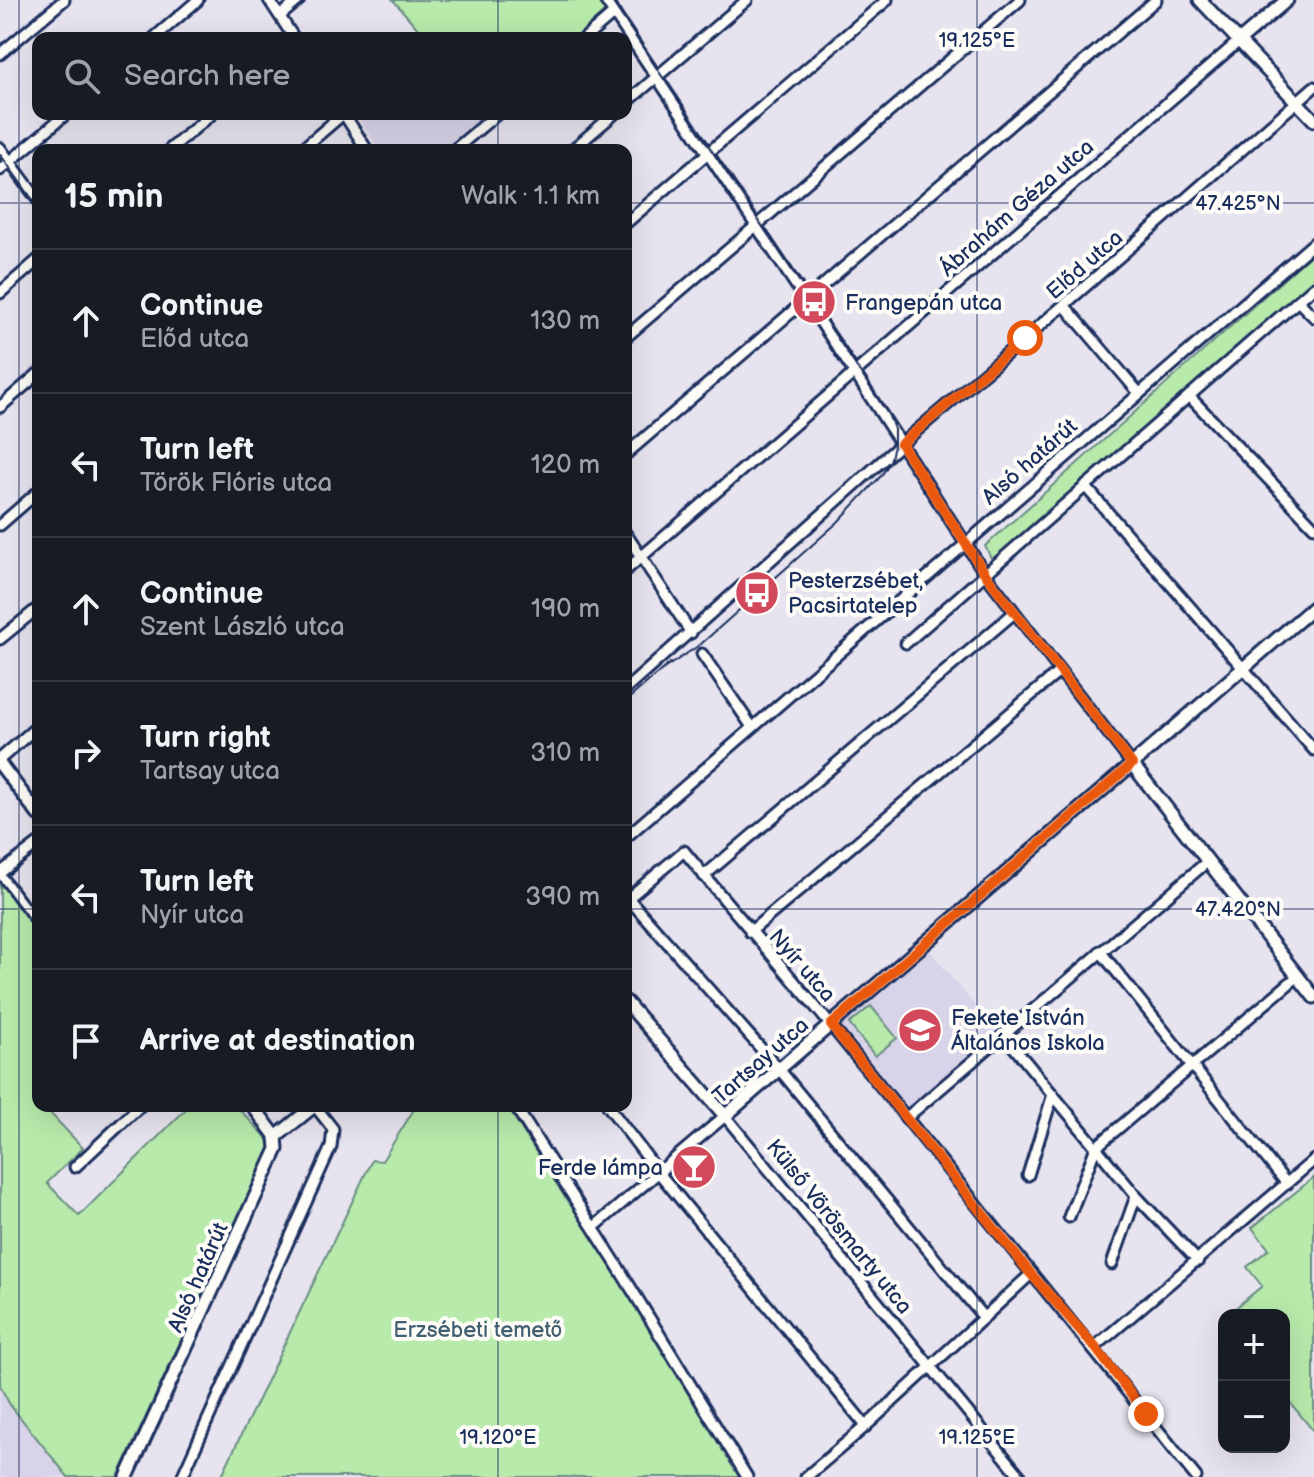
<!DOCTYPE html>
<meta charset="utf-8">
<style>
body{margin:0;font-family:"Balsamiq Sans",sans-serif;background:#242831;color:#f1f3f6}
.controls{position:absolute;right:24px;bottom:24px;display:grid;overflow:hidden;border-radius:16px;box-shadow:0 8px 32px #0002}
.controls button{width:72px;height:72px;display:grid;place-items:center;padding:0;border:0;border-bottom:2px solid #363941;background:#171b24;color:#f1f3f6;font:40px sans-serif}
.stop{position:absolute;width:24px;height:24px;margin:-18px;border:6px solid #ea580c;border-radius:50%;background:#fff}
.stop.end{background:#ea580c;border-color:#fff;box-shadow:0 2px 8px #0008}
.list{margin:0;padding:0;list-style:none}
h2{display:flex;justify-content:space-between;align-items:center;height:104px;margin:0;padding:0 32px;font-size:34px}
h2 small{font-size:26px;font-weight:400;color:#9ea1a6}
.list li{display:grid;grid-template-columns:52px 1fr auto;gap:24px;align-items:center;box-sizing:border-box;height:144px;padding:0 32px;border-top:2px solid #363941}
.list b{display:block;font-size:30px;white-space:nowrap}
.list p{margin:0;font-size:26px;white-space:nowrap;color:#9ea1a6}
.list em{font-size:26px;font-style:normal;color:#9ea1a6}
.icon{flex:none;width:44px;height:44px;fill:none;stroke:currentColor;stroke-width:2;stroke-linecap:round;stroke-linejoin:round}
.map{position:relative;flex:none;width:1314px;height:1477px;overflow:hidden}
.search{position:absolute;background:#171b24;box-shadow:0 8px 32px #0002;left:32px;top:32px;width:600px;height:88px;display:flex;align-items:center;gap:20px;box-sizing:border-box;padding:0 28px;border-radius:16px;color:#9ea1a6;font-size:30px}
.panel{position:absolute;background:#171b24;box-shadow:0 8px 32px #0002;left:32px;top:144px;width:600px;height:968px;border-radius:16px}
.map>svg:first-child{display:block}
.built{fill:#d8d3e9}
.green{fill:#b8eaab;stroke:#6a8c84;stroke-width:2}
.lines{fill:none;stroke-linecap:round;stroke-linejoin:round}
.pedestrian-casing{stroke:#1b2f5e;stroke-width:13}
.minor-casing{stroke:#1b2f5e;stroke-width:15}
.tertiary-casing{stroke:#1b2f5e;stroke-width:17}
.pedestrian{stroke:#fdfcf7;stroke-width:7}
.minor{stroke:#fdfcf7;stroke-width:9}
.tertiary{stroke:#fdfcf7;stroke-width:11}
.tram{stroke:#1b2f5e;stroke-width:2}
.route{stroke:#ea580c;stroke-width:10}
.ticks{fill:none;stroke:#1b2f5e;stroke-width:2;stroke-opacity:0.45}
.labels{text-anchor:middle;stroke-width:8;stroke-linejoin:round;paint-order:stroke}
.street-label{font-size:22px;fill:#1b2f5e;stroke:#fdfcf7}
.poi-label{font-size:22px;fill:#1b2f5e;stroke:#fdfcf7;text-anchor:start}
.park-label{font-size:22px;fill:#425e71;stroke:#fdfcf7}
.ticks-label{font-size:20px;text-anchor:middle;fill:#1b2f5e;stroke:#fdfcf7;stroke-width:8;stroke-linejoin:round;paint-order:stroke}
</style>
<div class="map">
<svg width="1314" height="1477" viewBox="0 0 1314 1477">
<rect width="100%" height="100%" fill="#e7e4ef"/>
<filter id="ink" filterUnits="userSpaceOnUse"><feTurbulence type="fractalNoise" baseFrequency=".0125" numOctaves="2"/><feDisplacementMap in="SourceGraphic" scale="16" xChannelSelector="R" yChannelSelector="G"/><feConvolveMatrix kernelMatrix="1 2 1 2 8 2 1 2 1" color-interpolation-filters="sRGB"/></filter>
<g filter="url(#ink)">
<g class="built">
<polygon points="356,114 488,114 444,150 380,150"/>
<polygon points="930,951 999,1035 908,1107 842,1026"/>
<polygon points="0,1386 10,1405 68,1477 0,1477"/>
</g>
<g class="green">
<polygon points="393,0 598,0 605,11 575,38 412,38 419,30"/>
<polygon points="1314,252 1314,284 997,562 992,560 985,546"/>
<polygon points="0,874 38,924 38,1106 56,1106 50,1113 83,1148 47,1183 79,1216 189,1106 236,1106 268,1139 270,1147 118,1477 68,1477 10,1405 0,1386"/>
<polygon points="871,1006 897,1038 875,1056 849,1024"/>
<polygon points="416,1106 507,1106 566,1199 572,1196 656,1333 654,1335 743,1477 221,1477 372,1160 382,1161"/>
<polygon points="1314,1177 1314,1432 1284,1395 1284,1315 1227,1315 1262,1286 1247,1267 1269,1249 1252,1228"/>
</g>
<g class="lines">
<g class="pedestrian-casing">
<polyline id="pedestrian" points="0,874 38,924"/>
</g>
<g class="minor-casing">
<g id="minor">
<polyline points="269,0 294,38"/>
<polyline points="605,0 854,372 986,575 1132,764"/>
<polyline points="280,16 299,0"/>
<polyline points="154,38 198,0"/>
<polyline points="585,38 614,13"/>
<polyline points="0,54 64,0"/>
<polyline points="626,103 747,0"/>
<polyline points="344,114 367,150"/>
<polyline points="0,148 38,200"/>
<polyline points="169,150 212,114"/>
<polyline points="301,150 343,114"/>
<polyline points="454,150 497,114"/>
<polyline points="572,150 614,114"/>
<polyline points="0,170 66,114"/>
<polyline points="626,223 887,0"/>
<polyline points="0,293 38,260"/>
<polyline points="1298,301 1314,317"/>
<polyline points="1064,305 1139,393"/>
<polyline points="626,337 1020,0"/>
<polyline points="1189,396 1314,527"/>
<polyline points="0,407 38,374"/>
<polyline points="626,454 1156,0"/>
<polyline points="1085,486 1314,750"/>
<polyline points="0,525 38,492"/>
<polyline points="626,534 691,633"/>
<polyline points="626,570 1239,41"/>
<polyline points="0,639 38,608"/>
<polyline points="906,643 1314,287"/>
<polyline points="702,654 752,727"/>
<polyline points="626,689 901,444 1064,305 1314,87"/>
<polyline points="0,759 38,726"/>
<polyline points="626,837 1314,243"/>
<polyline points="0,873 38,844"/>
<polyline points="704,876 1014,613"/>
<polyline points="628,898 779,1069 984,1318"/>
<path d="M626 900 684 851C733 911 784 968 833 1028 955 1177 1076 1327 1196 1477"/>
<polyline points="750,932 1060,671"/>
<polyline points="1100,951 1287,1184"/>
<polyline points="1004,1035 1136,1196 1198,1261"/>
<polyline points="515,1106 615,1262 747,1477"/>
<polyline points="608,1106 659,1173 866,1426"/>
<polyline points="906,1118 1208,861"/>
<polyline points="75,1167 140,1106"/>
<polyline points="1028,1175 1053,1094"/>
<polyline points="1069,1217 1096,1147 1298,976"/>
<polyline points="594,1227 725,1116 1021,1477"/>
<polyline points="1112,1264 1136,1196"/>
<polyline points="1095,1347 1314,1160"/>
<polyline points="182,1477 331,1147 333,1129 315,1106"/>
<polyline points="806,1477 866,1426 1031,1274"/>
</g>
</g>
<g class="tertiary-casing">
<g id="tertiary">
<polyline points="1200,0 1314,120"/>
<polyline points="1239,41 1287,0"/>
<polyline points="0,764 38,814"/>
<polyline points="1132,764 1314,997"/>
<polyline points="626,1002 725,1116 1314,607"/>
<polyline points="276,1137 314,1106"/>
<polyline points="127,1477 277,1149 276,1137 253,1106"/>
</g>
</g>
<use href="#pedestrian" class="pedestrian"/>
<use href="#minor" class="minor"/>
<use href="#tertiary" class="tertiary"/>
<g class="tram">
<polyline points="611,0 888,414 894,429 894,446 890,462 881,476 838,522 701,644 662,670"/>
<polyline points="0,154 38,207"/>
<polyline points="626,701 670,663"/>
</g>
</g>
</g>
<g class="lines" filter="url(#ink)">
<polyline class="route" points="1025,338 901,444 986,575 1132,764 831,1025 1031,1274 1095,1347 1146,1414"/>
</g>
<path class="ticks" d="M19 0V1477M498 0V38M977 0V1477M498 114V150M0 203H38M626 203H1314M0 909H38M626 909H1314M498 1106V1477"/>
<defs>
<g id="bus-disc" transform="scale(2.3)"><circle r="9.5" fill="#d1495b" stroke="#fdfcf7"/><path d="M-5-6H5V4H4V6H2V4H-2V6H-4V4H-5ZM-3.5-4V0h7V-4ZM-3.5 1.2v1.5H-2V1.2ZM2 1.2v1.5H3.5V1.2Z" fill="#fff"/></g>
<g id="school-disc" transform="scale(2.3)"><circle r="9.5" fill="#d1495b" stroke="#fdfcf7"/><path d="M0-5L7-2L0 1L-7-2ZM-4 1L0 2.5L4 1V4Q0 6-4 4Z" fill="#fff"/></g>
<g id="bar-disc" transform="scale(2.3)"><circle r="9.5" fill="#d1495b" stroke="#fdfcf7"/><path d="M-6-5H6L.8 .8V4.5H3.5V6h-7V4.5H-.8V.8Z" fill="#fff"/></g>
</defs>
<g fill-rule="evenodd">
<use href="#bus-disc" x="814" y="302"/>
<use href="#bus-disc" x="757" y="593"/>
<use href="#school-disc" x="920" y="1030"/>
<use href="#bar-disc" x="694" y="1167"/>
</g>
<g class="labels">
<g class="street-label">
<text transform="translate(1016 207) rotate(-41)" y="8">Ábrahám Géza utca</text>
<text transform="translate(1084 264) rotate(-41)" y="8">Előd utca</text>
<text transform="translate(1029 461) rotate(-41)" y="8">Alsó határút</text>
<text transform="translate(803 965) rotate(49)" y="8">Nyír utca</text>
<text transform="translate(760 1060) rotate(-41)" y="8">Tartsay utca</text>
<text transform="translate(840 1226) rotate(51)" y="8">Külső Vörösmarty utca</text>
<text transform="translate(197 1277) rotate(-66)" y="8">Alsó határút</text>
</g>
<g class="poi-label">
<text x="845" y="310">Frangepán utca</text>
<text x="788" y="588">Pesterzsébet,<tspan x="788" dy="25">Pacsirtatelep</tspan></text>
<text x="951" y="1025">Fekete István<tspan x="951" dy="25">Általános Iskola</tspan></text>
<text x="663" y="1175" text-anchor="end">Ferde lámpa</text>
</g>
<g class="park-label">
<text x="478" y="1337">Erzsébeti temető</text>
</g>
</g>
<g class="ticks-label">
<text x="977" y="47">19.125°E</text>
<text x="1238" y="210">47.425°N</text>
<text x="1238" y="916">47.420°N</text>
<text x="498" y="1444">19.120°E</text>
<text x="977" y="1444">19.125°E</text>
</g>
</svg>
<div class="controls">
<button>+</button>
<button>−</button>
</div>
<div class="stop" style="left:1025px;top:338px"></div>
<div class="stop end" style="left:1146px;top:1414px"></div>
<div class="search"><svg class="icon" aria-label="search" viewBox="0 0 24 24"><circle cx="10" cy="10" r="6"/><path d="M15 15l6 6"/></svg>Search here</div>
<section class="panel">
<h2>15 min<small>Walk · 1.1 km</small></h2>
<ul class="list">
<li><svg class="icon" aria-label="ahead" viewBox="0 0 24 24"><path d="M12 20V5M6 11l6-6 6 6"/></svg><div><b>Continue</b><p>Előd utca</p></div><em>130 m</em></li>
<li><svg class="icon" aria-label="left" viewBox="0 0 24 24"><path d="M17 20v-9H6M10 6l-5 5 5 5"/></svg><div><b>Turn left</b><p>Török Flóris utca</p></div><em>120 m</em></li>
<li><svg class="icon" aria-label="ahead" viewBox="0 0 24 24"><path d="M12 20V5M6 11l6-6 6 6"/></svg><div><b>Continue</b><p>Szent László utca</p></div><em>190 m</em></li>
<li><svg class="icon" aria-label="right" viewBox="0 0 24 24"><path d="M7 20v-9h11M14 6l5 5-5 5"/></svg><div><b>Turn right</b><p>Tartsay utca</p></div><em>310 m</em></li>
<li><svg class="icon" aria-label="left" viewBox="0 0 24 24"><path d="M17 20v-9H6M10 6l-5 5 5 5"/></svg><div><b>Turn left</b><p>Nyír utca</p></div><em>390 m</em></li>
<li><svg class="icon" aria-label="arrive" viewBox="0 0 24 24"><path d="M6 21V4h12l-3 4 3 4H6"/></svg><div><b>Arrive at destination</b></div></li>
</ul>
</section>
</div>
